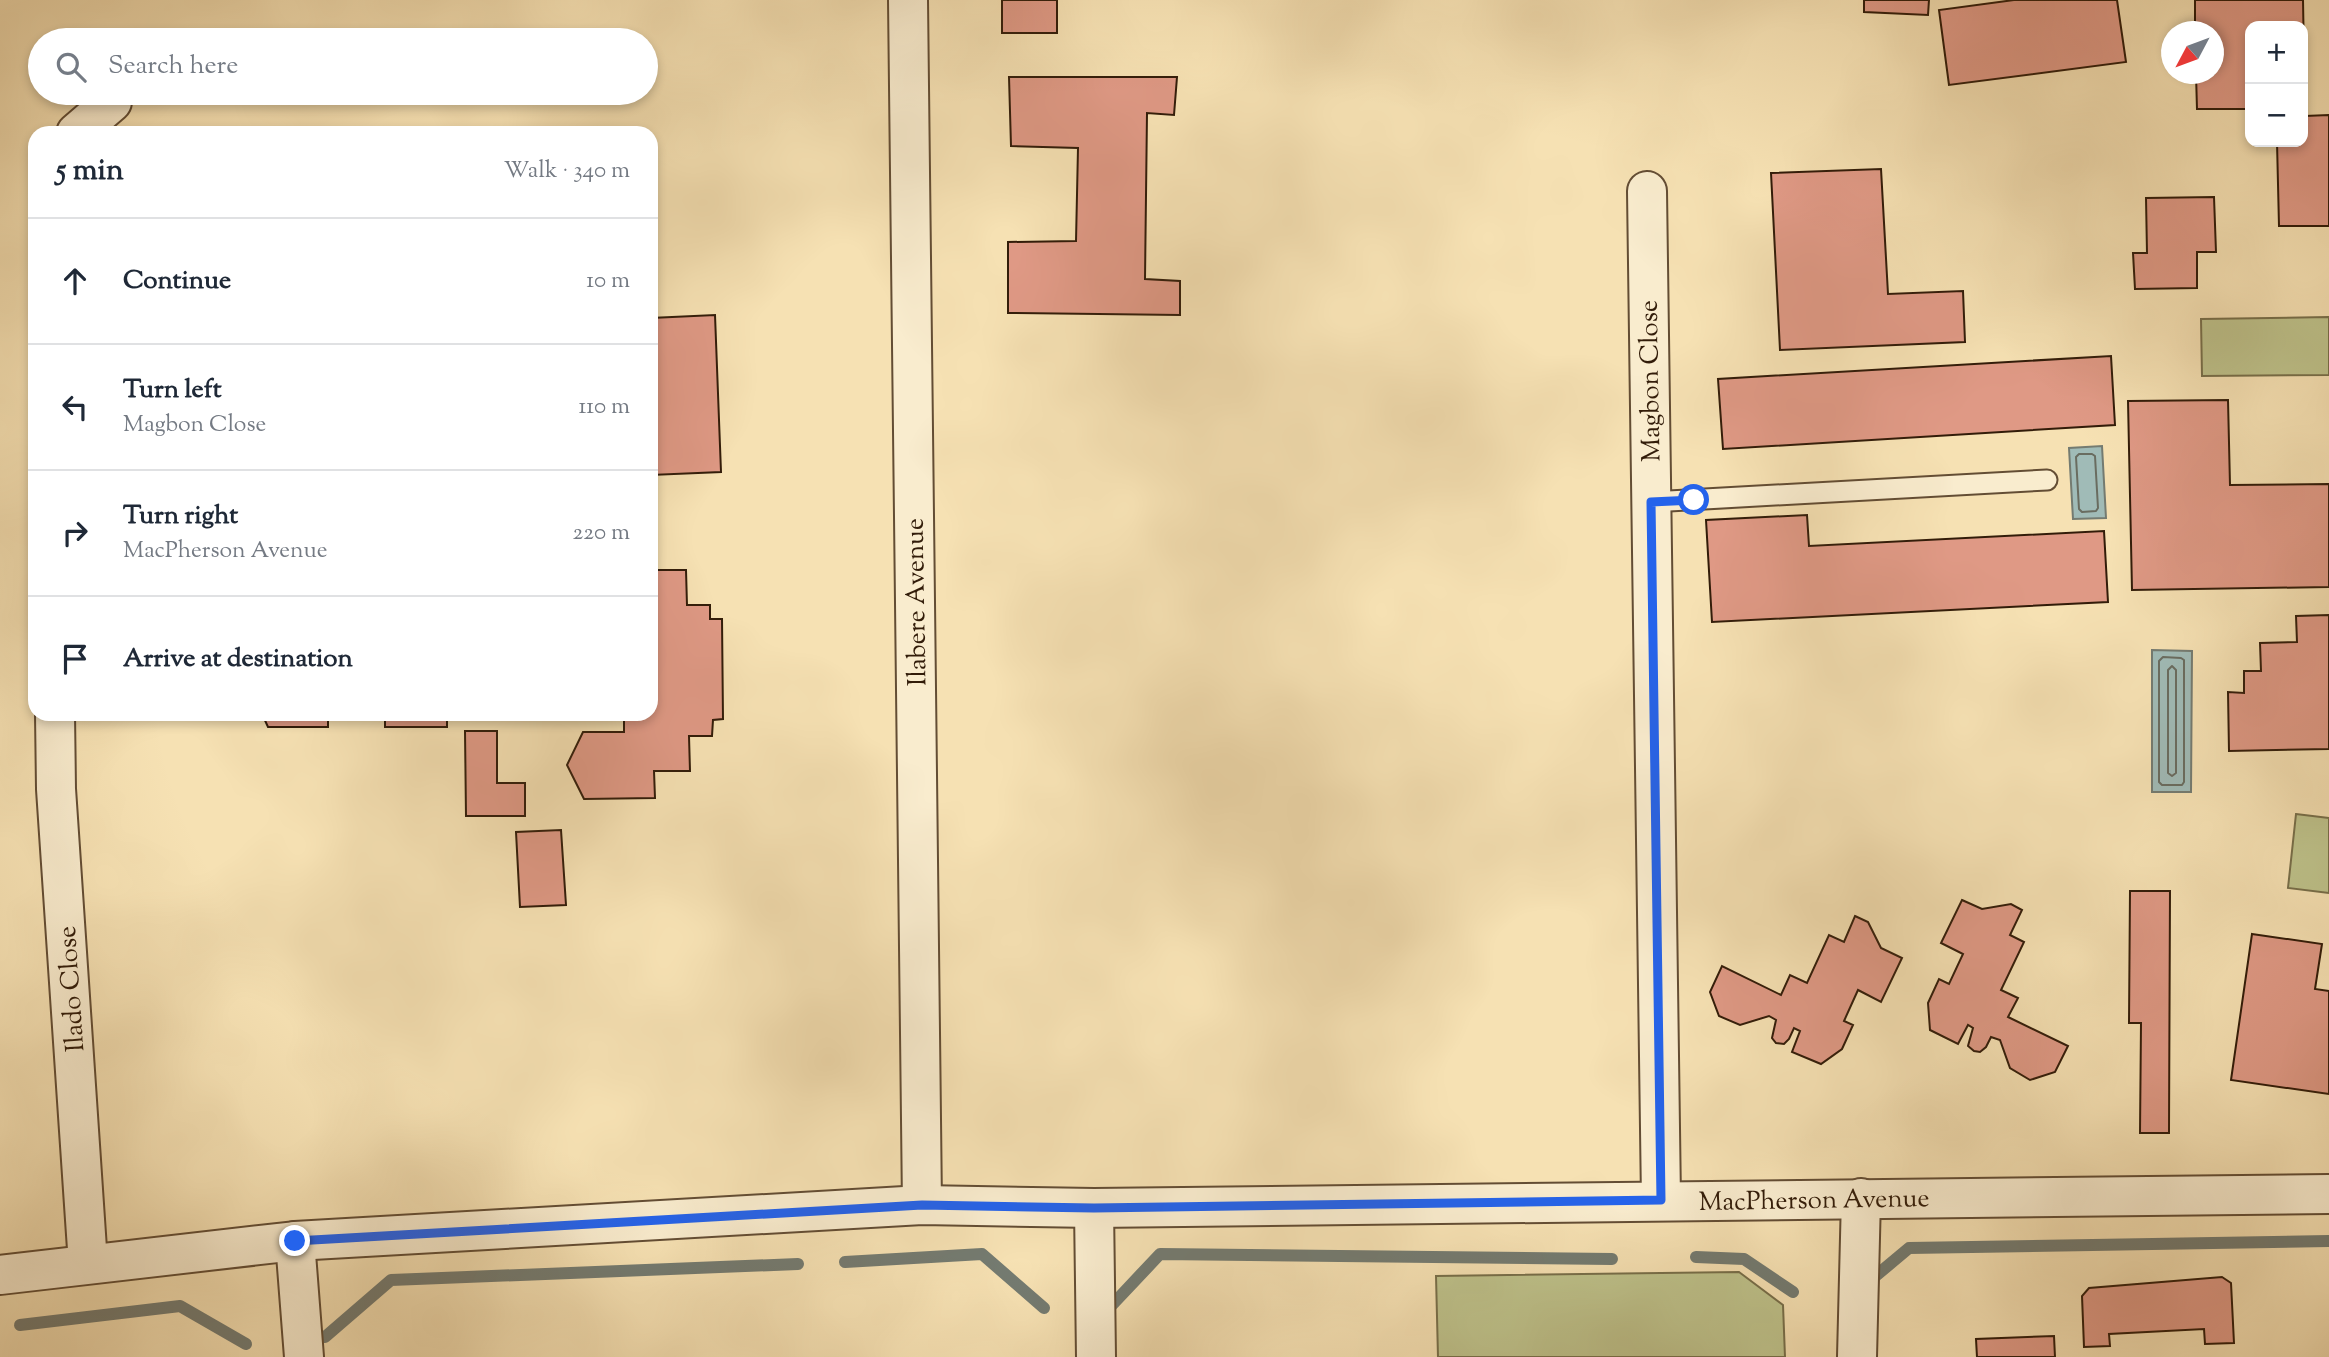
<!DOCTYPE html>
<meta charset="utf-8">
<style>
body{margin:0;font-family:"Sorts Mill Goudy",serif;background:#f6f6f7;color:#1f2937}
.controls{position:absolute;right:21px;top:21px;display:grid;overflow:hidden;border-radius:14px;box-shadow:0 4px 10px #0003}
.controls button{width:63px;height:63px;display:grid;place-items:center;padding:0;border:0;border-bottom:2px solid #e0e1e3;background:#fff;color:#1f2937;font:35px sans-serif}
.compass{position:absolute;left:2161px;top:21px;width:63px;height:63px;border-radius:50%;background:#fff;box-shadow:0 4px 10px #0003;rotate:229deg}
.stop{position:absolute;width:21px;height:21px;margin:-16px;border:5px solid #2563eb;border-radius:50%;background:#fff}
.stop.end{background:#2563eb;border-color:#fff;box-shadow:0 2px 7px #0008}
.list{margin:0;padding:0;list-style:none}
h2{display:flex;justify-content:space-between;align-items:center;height:91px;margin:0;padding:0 28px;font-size:30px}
h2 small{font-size:23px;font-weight:400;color:#747a83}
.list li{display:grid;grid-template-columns:46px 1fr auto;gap:21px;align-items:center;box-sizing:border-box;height:126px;padding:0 28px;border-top:2px solid #e0e1e3}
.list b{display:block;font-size:26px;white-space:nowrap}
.list p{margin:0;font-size:23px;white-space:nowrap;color:#747a83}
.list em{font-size:23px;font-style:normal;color:#747a83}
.icon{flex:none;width:38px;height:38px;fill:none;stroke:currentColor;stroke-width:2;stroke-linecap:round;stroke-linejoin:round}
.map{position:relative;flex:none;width:2329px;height:1357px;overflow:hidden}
.search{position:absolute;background:#fff;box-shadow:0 4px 10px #0003;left:28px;top:28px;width:630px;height:77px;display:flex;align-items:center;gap:18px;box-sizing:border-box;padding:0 24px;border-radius:38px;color:#747a83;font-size:26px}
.panel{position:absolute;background:#fff;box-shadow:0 4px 10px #0003;left:28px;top:126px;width:630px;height:595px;border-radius:21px}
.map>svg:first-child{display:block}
.green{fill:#bec28b;stroke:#786f4a;stroke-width:2}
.water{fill:#a0bbb7;stroke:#747b71;stroke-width:2}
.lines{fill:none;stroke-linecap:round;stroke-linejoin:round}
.shore{stroke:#696c60;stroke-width:2}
.stream{stroke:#747b71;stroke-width:12}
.building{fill:#df9985;stroke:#321c09;stroke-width:2}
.service-casing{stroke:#634d34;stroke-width:23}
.minor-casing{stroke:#634d34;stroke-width:42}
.tertiary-casing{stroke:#634d34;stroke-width:42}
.service{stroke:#f9ecce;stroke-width:19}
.minor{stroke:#f9ecce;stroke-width:38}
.tertiary{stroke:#f9ecce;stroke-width:38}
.route{stroke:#2563eb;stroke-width:9}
.labels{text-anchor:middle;stroke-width:6;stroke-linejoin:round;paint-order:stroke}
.street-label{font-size:26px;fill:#321c09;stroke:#f9ecce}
</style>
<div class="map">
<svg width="2329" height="1357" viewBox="0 0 2329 1357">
<rect width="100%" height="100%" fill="#f6e1b3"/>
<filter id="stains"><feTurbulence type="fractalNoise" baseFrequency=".00286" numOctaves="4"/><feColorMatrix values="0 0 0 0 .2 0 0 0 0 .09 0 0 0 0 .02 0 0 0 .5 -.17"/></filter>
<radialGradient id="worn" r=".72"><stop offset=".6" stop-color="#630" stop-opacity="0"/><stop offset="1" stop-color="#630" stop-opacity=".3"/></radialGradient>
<g class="green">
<polygon points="2329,317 2329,375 2202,376 2201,319"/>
<polygon points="2296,814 2329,818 2329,893 2288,888"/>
<polygon points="1739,1272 1783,1305 1785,1357 1438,1357 1436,1276"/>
</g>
<g class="water">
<polygon points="2102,446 2106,518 2073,519 2069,448"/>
<polygon points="2152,650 2192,651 2191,792 2152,792"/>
</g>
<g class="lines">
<g class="shore">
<polygon points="2079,454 2092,454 2095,456 2098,508 2096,511 2082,512 2079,509 2076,457"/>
<polygon points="2163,657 2181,658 2184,660 2184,782 2182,785 2162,785 2159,782 2159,661"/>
<polygon points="2172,666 2176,670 2176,773 2172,776 2168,773 2168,670"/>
</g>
<g class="stream">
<polyline points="1696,1257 1744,1259 1793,1292"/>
<polyline points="845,1262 982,1254 1044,1308"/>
<polyline points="1866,1284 1909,1248 2329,1241"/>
<polyline points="1112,1305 1160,1254 1612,1259"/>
<polyline points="20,1325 180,1306 246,1344"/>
<polyline points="325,1337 391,1280 798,1264"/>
</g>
</g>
<g class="building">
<rect x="1002" y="0" width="55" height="33"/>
<polygon points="1864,0 1929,0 1928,15 1864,12"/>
<polygon points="2014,0 2117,0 2126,62 1949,85 1939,10"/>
<polygon points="2195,0 2303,0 2305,116 2329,115 2329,226 2279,226 2277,142 2303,142 2303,26 2250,26 2250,109 2197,109 2196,74 2214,74 2214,32 2195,32"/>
<polygon points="1009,77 1177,77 1174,115 1147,113 1145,279 1180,281 1180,315 1008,313 1008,242 1076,241 1078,148 1011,146"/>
<polygon points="1881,169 1888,294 1963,291 1965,342 1780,350 1771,173"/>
<polygon points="2214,197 2216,252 2197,252 2197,288 2135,289 2133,253 2147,253 2146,198"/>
<polygon points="715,315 721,472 651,475 651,318"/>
<polygon points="2111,356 2115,425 1723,449 1718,379"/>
<polygon points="2228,400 2230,485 2329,484 2329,587 2132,590 2128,401"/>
<polygon points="1807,515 1809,546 2104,531 2108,602 1712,622 1706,520"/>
<polygon points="651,570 686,570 687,605 710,605 710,619 722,619 723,719 713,720 712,736 689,736 690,771 654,771 655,798 584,799 567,765 583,732 624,732 624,714 651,714"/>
<polygon points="2329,615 2329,749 2229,751 2228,692 2244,693 2244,671 2261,671 2260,643 2297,642 2296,616"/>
<polygon points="235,714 328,714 328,727 268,727 263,716"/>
<rect x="385" y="714" width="62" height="13"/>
<polygon points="465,731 497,731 497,783 525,783 525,816 466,816"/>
<polygon points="561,830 566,905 520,907 516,832"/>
<polygon points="2130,891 2170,891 2169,1133 2140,1133 2141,1023 2129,1023"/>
<polygon points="1962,900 1982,909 2011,904 2022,910 2010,935 2024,942 2001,990 2018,998 2008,1017 2068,1046 2055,1072 2030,1080 2010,1068 2000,1040 1991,1037 1986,1047 1980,1052 1974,1051 1968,1046 1973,1028 1968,1025 1958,1044 1930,1030 1928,1003 1939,979 1949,984 1963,954 1941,943"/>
<polygon points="1855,916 1868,922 1881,948 1902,958 1881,1002 1858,990 1844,1021 1853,1025 1842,1049 1821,1064 1792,1052 1800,1031 1794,1028 1789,1039 1784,1044 1776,1043 1772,1038 1776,1020 1769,1016 1740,1025 1719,1016 1710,992 1722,966 1781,995 1790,975 1807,983 1829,935 1844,942"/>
<polygon points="2252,934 2322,944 2315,989 2329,991 2329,1094 2231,1080"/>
<polygon points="2222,1277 2231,1283 2234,1343 2205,1344 2204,1329 2109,1334 2110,1346 2084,1347 2082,1296 2089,1288"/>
<polygon points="2054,1336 2055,1357 1977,1357 1976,1339"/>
</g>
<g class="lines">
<g class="service-casing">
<polyline id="service" points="1651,502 2047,480"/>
</g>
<g class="minor-casing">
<g id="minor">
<polyline points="908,0 922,1205"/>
<polyline points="76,133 112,102"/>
<polyline points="1647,191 1661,1200"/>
<polyline points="55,714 56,789 88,1264"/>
<polyline points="1094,1208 1096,1357"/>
<polyline points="1857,1357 1861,1198"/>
</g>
</g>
<g class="tertiary-casing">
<g id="tertiary">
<polyline points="295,1241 304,1357"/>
<polyline points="0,1275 295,1241 922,1205 1094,1208 2329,1194"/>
</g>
</g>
<use href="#service" class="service"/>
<use href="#minor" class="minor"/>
<use href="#tertiary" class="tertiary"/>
</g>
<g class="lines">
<polyline class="route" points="295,1241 922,1205 1094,1208 1661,1200 1651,502 1694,500"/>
</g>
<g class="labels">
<g class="street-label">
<text transform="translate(1649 381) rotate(-91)" y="9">Magbon Close</text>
<text transform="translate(915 602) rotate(-91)" y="9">Ilabere Avenue</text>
<text transform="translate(70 989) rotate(-94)" y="9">Ilado Close</text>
<text transform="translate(1814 1199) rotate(-1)" y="9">MacPherson Avenue</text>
</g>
</g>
<rect width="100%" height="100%" filter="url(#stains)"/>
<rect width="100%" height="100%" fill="url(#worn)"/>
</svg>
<div class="controls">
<button>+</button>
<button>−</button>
</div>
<svg class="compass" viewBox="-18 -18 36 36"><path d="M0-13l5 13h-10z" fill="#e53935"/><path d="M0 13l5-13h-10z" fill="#747a83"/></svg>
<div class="stop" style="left:1694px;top:500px"></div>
<div class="stop end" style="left:295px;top:1241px"></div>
<div class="search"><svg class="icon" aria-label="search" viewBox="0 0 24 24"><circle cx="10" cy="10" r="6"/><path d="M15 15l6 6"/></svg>Search here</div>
<section class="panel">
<h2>5 min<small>Walk · 340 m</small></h2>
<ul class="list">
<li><svg class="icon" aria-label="ahead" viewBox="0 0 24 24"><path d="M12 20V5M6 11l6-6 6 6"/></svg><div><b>Continue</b></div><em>10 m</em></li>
<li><svg class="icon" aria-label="left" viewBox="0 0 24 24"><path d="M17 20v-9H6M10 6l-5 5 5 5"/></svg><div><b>Turn left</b><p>Magbon Close</p></div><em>110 m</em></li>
<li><svg class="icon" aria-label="right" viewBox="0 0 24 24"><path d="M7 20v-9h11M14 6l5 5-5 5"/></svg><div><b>Turn right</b><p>MacPherson Avenue</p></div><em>220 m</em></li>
<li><svg class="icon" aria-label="arrive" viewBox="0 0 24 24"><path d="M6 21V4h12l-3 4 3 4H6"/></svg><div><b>Arrive at destination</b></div></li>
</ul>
</section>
</div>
